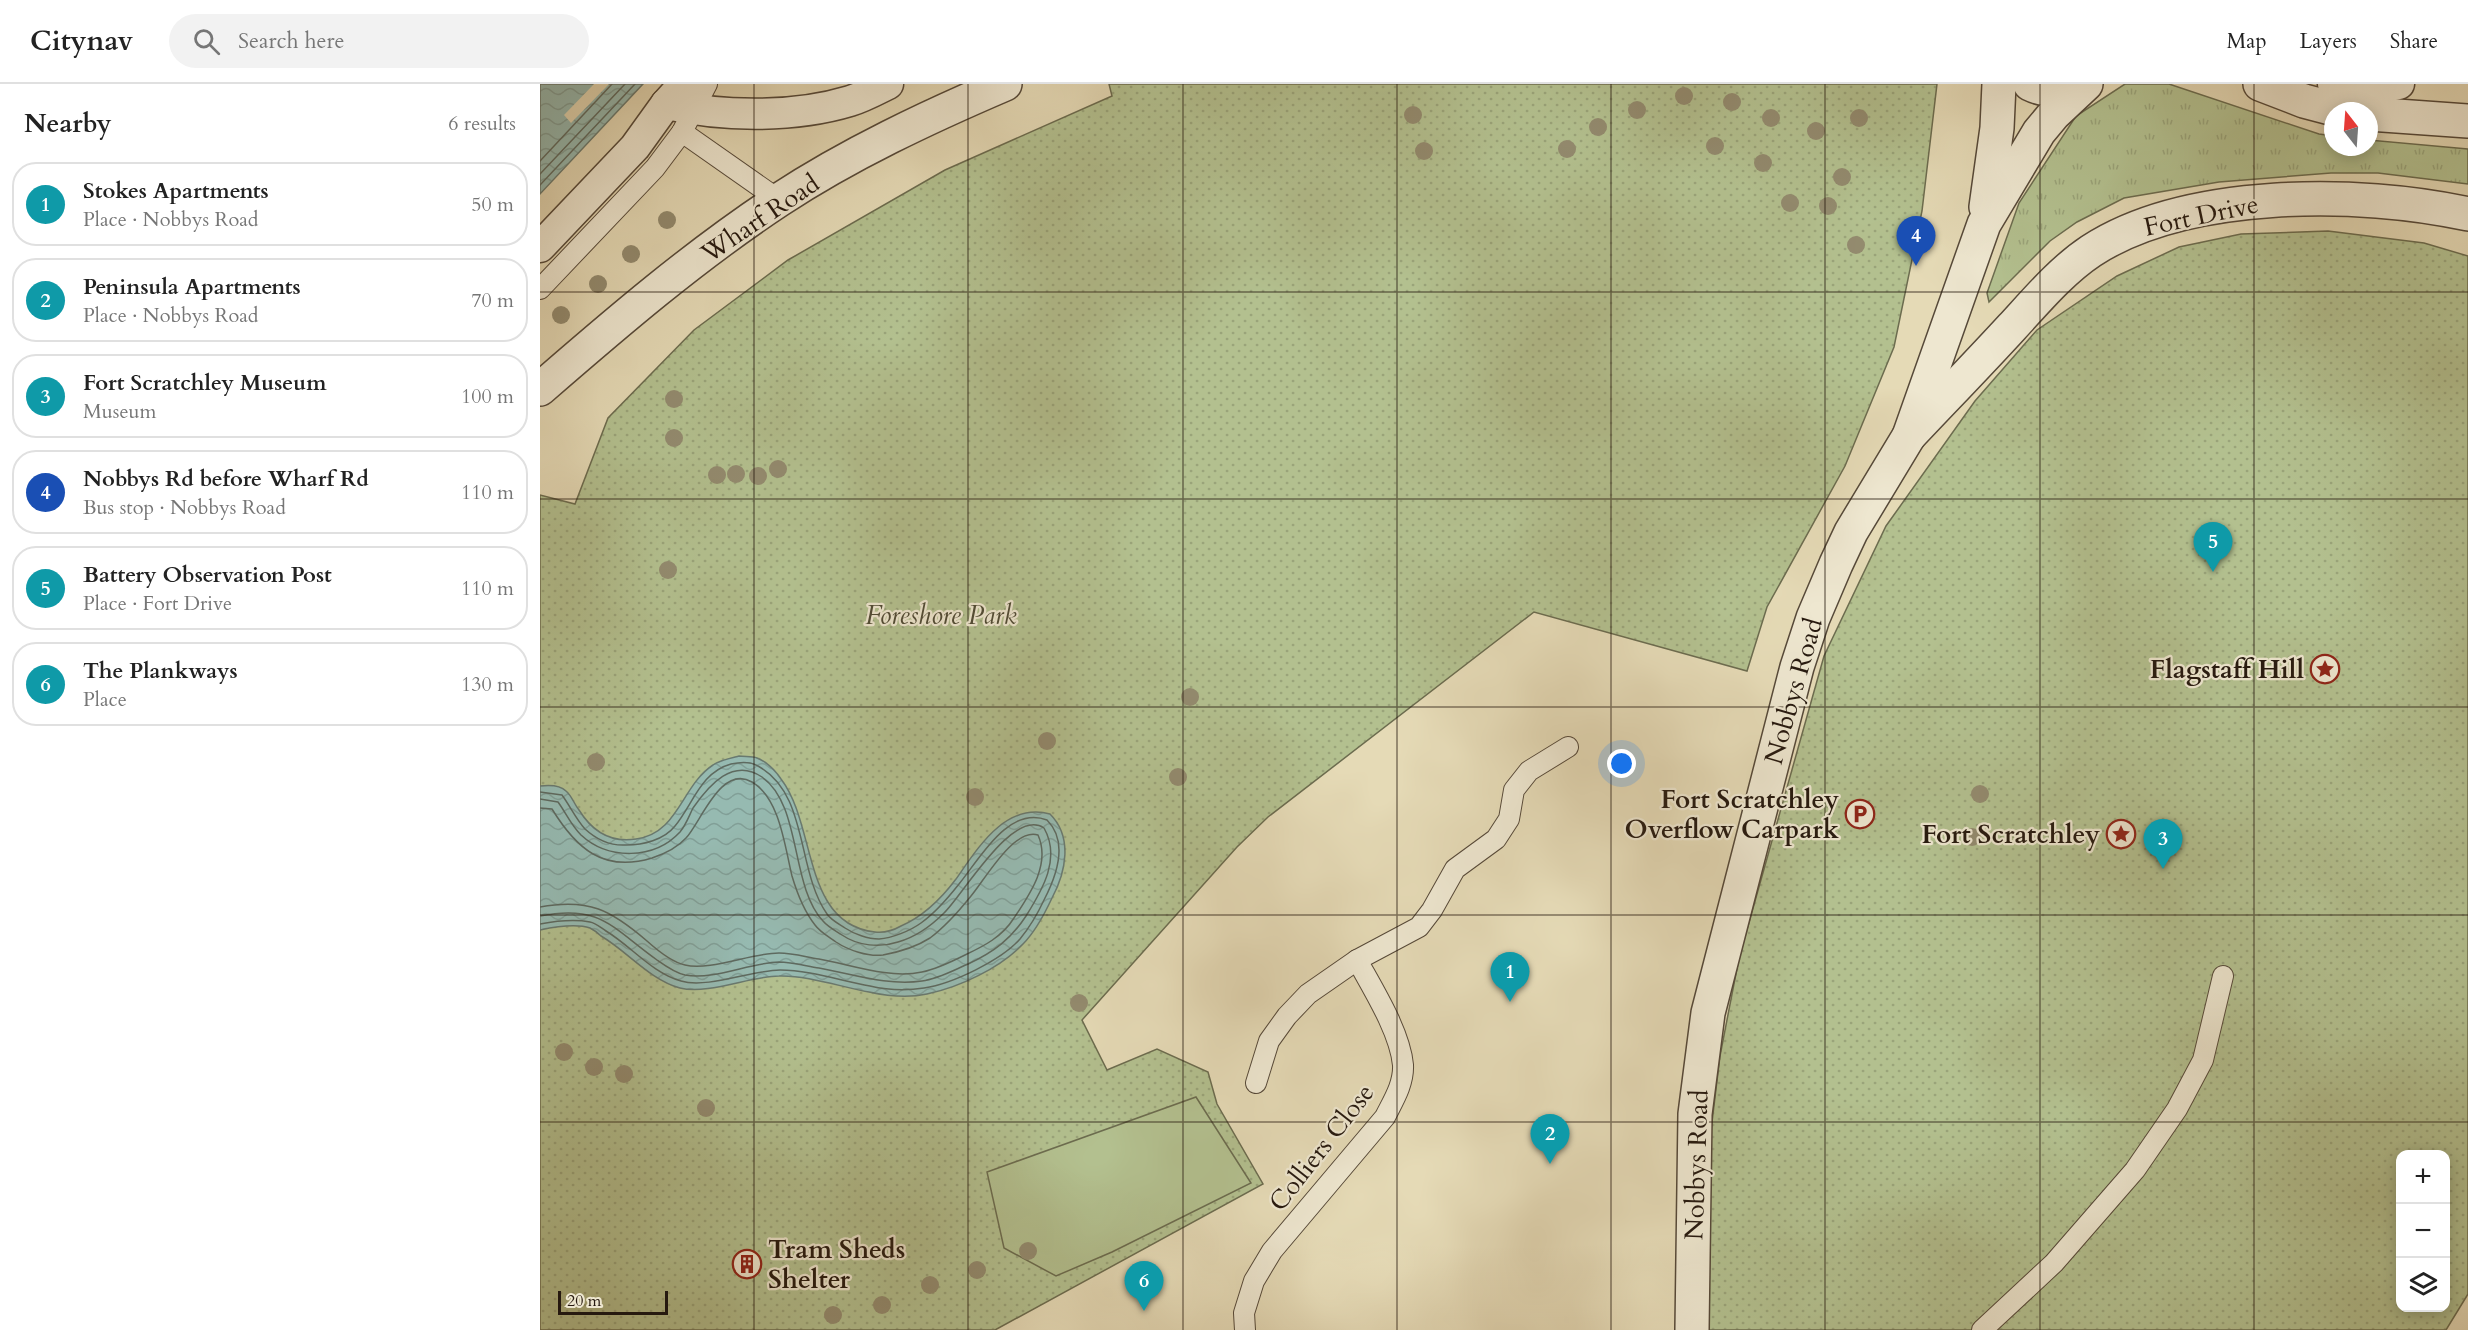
<!DOCTYPE html>
<meta charset="utf-8">
<style>
body{margin:0;font-family:Cardo,serif;background:#f2f2f2;color:#222}
.controls{position:absolute;right:18px;bottom:18px;display:grid;overflow:hidden;border-radius:12px;box-shadow:0 3px 15px #0003}
.controls button{width:54px;height:54px;display:grid;place-items:center;padding:0;border:0;border-bottom:2px solid #e0e0e0;background:#fff;color:#222;font:30px sans-serif}
.compass{position:absolute;left:1784px;top:18px;width:54px;height:54px;border-radius:50%;background:#fff;box-shadow:0 3px 15px #0003;rotate:343deg}
.scale{position:absolute;left:18px;bottom:15px;width:110px;box-sizing:border-box;padding-left:6px;border:3px solid #26190f;border-top:0;font-size:16px;line-height:21px;white-space:nowrap;color:#26190f;-webkit-text-stroke:4px #eee7d0;paint-order:stroke}
.you{position:absolute;left:1082px;top:680px;width:21px;height:21px;margin:-15px;border:4px solid #fff;border-radius:50%;background:#1a73e8;box-shadow:0 0 0 9px #1a73e833}
.badge{display:grid;place-items:center;width:39px;height:39px;border-radius:50%;background:#ea580c;color:#fff;font-size:20px;font-weight:700}
.pin{position:absolute;translate:-50% -50px;filter:drop-shadow(0 2px 3px #0008)}
.pin::after{content:'';position:absolute;top:32px;width:21px;height:18px;background:inherit;clip-path:polygon(0 0,100% 0,50% 100%)}
.list{margin:0;padding:0;list-style:none}
h2{display:flex;justify-content:space-between;align-items:center;height:78px;margin:0;padding:0 24px;font-size:26px}
h2 small{font-size:20px;font-weight:400;color:#767676}
.list li{display:grid;grid-template-columns:39px 1fr auto;gap:18px;align-items:center;box-sizing:border-box;height:84px;margin:0 12px 12px;padding:0 12px;border:2px solid #e0e0e0;border-radius:24px}
.list b{display:block;font-size:22px;white-space:nowrap}
.list p{margin:0;font-size:20px;white-space:nowrap;color:#767676}
.list em{font-size:20px;font-style:normal;color:#767676}
.icon{flex:none;width:33px;height:33px;fill:none;stroke:currentColor;stroke-width:2;stroke-linecap:round;stroke-linejoin:round}
.map{position:relative;flex:none;width:1928px;height:1246px;overflow:hidden}
header{display:flex;align-items:center;gap:36px;box-sizing:border-box;height:84px;padding:0 30px;background:#fff;border-bottom:2px solid #e0e0e0}
header strong{font-size:28px}
nav{display:flex;gap:33px;margin-inline-start:auto;font-size:21px}
.search{width:420px;height:54px;background:#f2f2f2;display:flex;align-items:center;gap:15px;box-sizing:border-box;padding:0 21px;border-radius:33px;color:#767676;font-size:22px}
main{display:flex}
aside{flex:1;background:#fff}
.map>svg:first-child{display:block}
.grass{fill:url(#grass-tufts);stroke:#6c6c4f;stroke-width:1.5}
.park{fill:url(#park-dots);stroke:#6c6c4f;stroke-width:1.5;fill-rule:evenodd}
.garden{fill:#b3c08f;stroke:#6c6c4f;stroke-width:1.5}
.water{fill:url(#water-waves);stroke:#697a70;stroke-width:1.5}
.pier{fill:#e5dab6}
.lines{fill:none;stroke-linecap:round;stroke-linejoin:round}
.shore{stroke:#5e6a60;stroke-width:1.5}
.service-casing{stroke:#564939;stroke-width:22}
.pedestrian-casing{stroke:#564939;stroke-width:33}
.minor-casing{stroke:#564939;stroke-width:36}
.tertiary-casing{stroke:#564939;stroke-width:36}
.service{stroke:#eee7d0;stroke-width:20}
.pedestrian{stroke:#eee7d0;stroke-width:30}
.minor{stroke:#eee7d0;stroke-width:33}
.tertiary{stroke:#eee7d0;stroke-width:33}
.tree{fill:#938b6f}
.grid{fill:none;stroke:#26190f;stroke-width:1.5;stroke-opacity:0.55}
.labels{text-anchor:middle;stroke-width:4.5;stroke-linejoin:round;paint-order:stroke}
.street-label{font-size:26px;fill:#26190f;stroke:#eee7d0}
.park-label{font-size:26px;font-style:italic;fill:#504b35;stroke:#eee7d0}
.poi-label{font-size:26px;font-weight:bold;fill:#26190f;stroke:#eee7d0;text-anchor:end}
</style>
<header>
<strong>Citynav</strong>
<div class="search"><svg class="icon" aria-label="search" viewBox="0 0 24 24"><circle cx="10" cy="10" r="6"/><path d="M15 15l6 6"/></svg>Search here</div>
<nav><a>Map</a><a>Layers</a><a>Share</a></nav>
</header>
<main>
<aside>
<h2>Nearby<small>6 results</small></h2>
<ul class="list">
<li><span class="badge" style="background:#0f9aa8">1</span><div><b>Stokes Apartments</b><p>Place · Nobbys Road</p></div><em>50 m</em></li>
<li><span class="badge" style="background:#0f9aa8">2</span><div><b>Peninsula Apartments</b><p>Place · Nobbys Road</p></div><em>70 m</em></li>
<li><span class="badge" style="background:#0f9aa8">3</span><div><b>Fort Scratchley Museum</b><p>Museum</p></div><em>100 m</em></li>
<li><span class="badge" style="background:#1a4fb4">4</span><div><b>Nobbys Rd before Wharf Rd</b><p>Bus stop · Nobbys Road</p></div><em>110 m</em></li>
<li><span class="badge" style="background:#0f9aa8">5</span><div><b>Battery Observation Post</b><p>Place · Fort Drive</p></div><em>110 m</em></li>
<li><span class="badge" style="background:#0f9aa8">6</span><div><b>The Plankways</b><p>Place</p></div><em>130 m</em></li>
</ul>
</aside>
<div class="map">
<svg width="1928" height="1246" viewBox="0 0 1928 1246">
<defs>
<pattern id="grass-tufts" width="24" height="20" patternUnits="userSpaceOnUse" patternTransform="scale(1.5)"><rect width="24" height="20" fill="#b3c08f"/><path d="M3 7l-1-3M5 7V3M7 7l1-3M15 17l-1-3M17 17v-4M19 17l1-3" fill="none" stroke="#9aa47a"/></pattern>
<pattern id="park-dots" width="8" height="8" patternUnits="userSpaceOnUse" patternTransform="scale(1.5)"><rect width="8" height="8" fill="#b3c08f"/><path d="M2 2h.1M6 6h.1" fill="none" stroke="#9aa47a" stroke-width="1.8" stroke-linecap="round"/></pattern>
<pattern id="water-waves" width="16" height="10" patternUnits="userSpaceOnUse" patternTransform="scale(1.5)"><rect width="16" height="10" fill="#96bab1"/><path d="M0 5q4-4 8 0t8 0" fill="none" stroke="#819f97"/></pattern>
</defs>
<rect width="100%" height="100%" fill="#e5dab6"/>
<filter id="stains"><feTurbulence type="fractalNoise" baseFrequency=".00333" numOctaves="4"/><feColorMatrix values="0 0 0 0 .2 0 0 0 0 .09 0 0 0 0 .02 0 0 0 .5 -.17"/></filter>
<radialGradient id="worn" r=".72"><stop offset=".6" stop-color="#630" stop-opacity="0"/><stop offset="1" stop-color="#630" stop-opacity=".3"/></radialGradient>
<polygon class="grass" points="1585,0 1629,0 1779,50 1793,52 1793,63 1829,63 1829,56 1928,65 1928,100 1838,89 1791,89 1679,98 1584,114 1537,138 1510,157 1449,218 1447,209 1479,119 1536,32"/>
<g class="park">
<polygon points="569,0 1397,0 1382,127 1354,263 1305,382 1227,523 1207,587 994,528 728,733 697,763 542,936 567,986 617,965 668,988 677,1020 723,1100 455,1246 0,1246 0,411 35,420 68,334 154,246 248,176 405,86 572,12"/>
<path d="M1788 147 1884 159 1928 172V1210L1906 1246H1169V1063L1180 972 1199 874 1284 572 1346 442 1435 317 1497 246 1577 192 1639 163 1701 150ZM1860 1070H1906V1224H1860Z"/>
</g>
<polygon class="garden" points="656,1013 711,1099 572,1168 516,1192 464,1164 447,1088"/>
<g class="water">
<polygon points="0,0 103,0 0,110"/>
<path d="M199 672C205 673 212 672 217 674 227 678 235 686 241 695 277 742 262 840 335 848 344 849 354 846 361 842 384 832 401 815 416 795 438 764 465 718 510 730 533 753 526 788 512 814 505 829 495 848 483 860 460 884 420 903 387 910 369 914 347 912 329 908 301 903 267 891 239 892 211 892 168 911 140 904 110 896 87 867 61 852 58 849 54 846 50 844 35 839 14 843 0 846V702C8 701 20 701 26 707 32 712 34 720 39 726 52 747 71 759 96 755 139 749 141 702 173 681 180 676 191 674 199 672Z"/>
</g>
<polygon class="pier" points="54,0 69,0 31,39 24,31"/>
<g class="lines">
<g class="shore">
<polyline points="0,77 72,0"/>
<polyline points="0,90 85,0"/>
<polyline points="0,101 95,0"/>
<path d="M0 708 22 711C30 722 36 735 45 745 57 756 70 762 86 761 103 761 124 756 135 742 153 720 161 688 191 680 200 678 210 677 218 682 269 710 256 786 287 830 291 836 299 840 305 844 314 850 328 855 339 855 352 854 370 847 381 839 395 829 408 814 419 800 439 776 468 721 507 736 529 758 516 793 504 816 498 829 489 844 480 855 462 876 412 900 384 904 366 907 347 906 330 902 301 897 270 886 240 886 213 886 167 905 141 897 112 889 91 862 66 847 61 844 56 839 50 838 34 835 16 837 0 840"/>
<path d="M0 715 18 718C26 729 31 741 41 751 68 776 114 776 140 748 146 741 149 732 153 724 169 701 193 673 222 693 262 721 250 802 283 837 288 843 296 847 302 851 318 862 340 864 358 858 376 853 391 842 404 829 423 811 473 723 504 744 521 774 503 805 486 832 471 855 454 868 428 880 414 886 398 895 382 897 347 902 313 890 279 884 266 882 252 878 239 878 208 879 176 896 145 891 135 889 124 881 117 876 72 844 61 820 0 832"/>
<path d="M0 724 12 725C36 764 63 789 112 774 124 770 137 764 146 754 161 738 181 680 212 698 240 714 245 764 252 792 257 809 264 827 275 841 280 848 289 853 296 858 308 866 328 873 343 871 359 868 376 863 390 854 406 842 419 827 431 812 444 797 474 743 498 751 511 780 490 810 474 834 462 853 444 862 425 871 411 878 397 885 382 888 349 895 312 881 279 875 266 873 253 869 239 869 212 869 170 887 145 881 131 878 117 866 107 857 71 826 49 814 0 823"/>
</g>
<g class="service-casing">
<g id="service">
<polyline points="142,48 239,116"/>
<polyline points="0,205 115,84 142,48 167,0"/>
<polyline points="716,999 729,957 747,932 768,910 817,876 879,843 892,826 915,785 956,755 969,735 974,706 989,687 1028,663"/>
<path d="M705 1246 704 1229 714 1197 732 1167 845 1033C853 1017 864 1000 863 981 860 948 833 905 817 876"/>
<polyline points="1442,1246 1514,1179 1595,1086 1637,1025 1663,976 1683,892"/>
</g>
</g>
<g class="pedestrian-casing">
<g id="pedestrian">
<path d="M1793 0C1813 10 1838 5 1859 0"/>
<path d="M126 20C183 33 254 34 310 17 323 13 336 6 348 0"/>
<polyline points="0,163 95,63 126,20 144,0"/>
</g>
</g>
<g class="minor-casing">
<g id="minor">
<polyline points="1720,0 1764,17 1802,27"/>
<polyline points="1829,30 1928,37"/>
<path d="M1369 352C1403 316 1438 280 1472 243 1496 217 1521 187 1551 167 1646 105 1820 106 1928 130"/>
</g>
</g>
<g class="tertiary-casing">
<g id="tertiary">
<path d="M1490 0C1506 8 1525 7 1541 0"/>
<polyline points="1446,123 1457,44 1459,0"/>
<path d="M0 305C76 239 154 172 239 116 309 70 388 33 465 0"/>
<polyline points="1152,1246 1155,1030 1168,929 1257,583 1273,534 1296,480 1311,448 1369,352 1444,140 1499,48 1514,30 1546,0"/>
</g>
</g>
<use href="#service" class="service"/>
<use href="#pedestrian" class="pedestrian"/>
<use href="#minor" class="minor"/>
<use href="#tertiary" class="tertiary"/>
</g>
<g class="tree">
<circle cx="1144" cy="12" r="9"/>
<circle cx="1192" cy="18" r="9"/>
<circle cx="1097" cy="26" r="9"/>
<circle cx="873" cy="31" r="9"/>
<circle cx="1231" cy="34" r="9"/>
<circle cx="1319" cy="34" r="9"/>
<circle cx="1058" cy="43" r="9"/>
<circle cx="1276" cy="47" r="9"/>
<circle cx="1175" cy="62" r="9"/>
<circle cx="1027" cy="65" r="9"/>
<circle cx="884" cy="67" r="9"/>
<circle cx="1223" cy="79" r="9"/>
<circle cx="1302" cy="93" r="9"/>
<circle cx="1250" cy="119" r="9"/>
<circle cx="1288" cy="122" r="9"/>
<circle cx="127" cy="136" r="9"/>
<circle cx="1316" cy="161" r="9"/>
<circle cx="91" cy="170" r="9"/>
<circle cx="58" cy="200" r="9"/>
<circle cx="21" cy="231" r="9"/>
<circle cx="134" cy="315" r="9"/>
<circle cx="134" cy="354" r="9"/>
<circle cx="238" cy="385" r="9"/>
<circle cx="196" cy="390" r="9"/>
<circle cx="177" cy="391" r="9"/>
<circle cx="218" cy="392" r="9"/>
<circle cx="128" cy="486" r="9"/>
<circle cx="650" cy="613" r="9"/>
<circle cx="507" cy="657" r="9"/>
<circle cx="56" cy="678" r="9"/>
<circle cx="638" cy="693" r="9"/>
<circle cx="1440" cy="710" r="9"/>
<circle cx="435" cy="713" r="9"/>
<circle cx="1432" cy="753" r="9"/>
<circle cx="539" cy="919" r="9"/>
<circle cx="24" cy="968" r="9"/>
<circle cx="54" cy="983" r="9"/>
<circle cx="84" cy="990" r="9"/>
<circle cx="166" cy="1024" r="9"/>
<circle cx="488" cy="1167" r="9"/>
<circle cx="437" cy="1186" r="9"/>
<circle cx="390" cy="1201" r="9"/>
<circle cx="342" cy="1221" r="9"/>
<circle cx="293" cy="1231" r="9"/>
</g>
<path class="grid" d="M214 0V1246M428 0V1246M643 0V1246M857 0V1246M1071 0V1246M1285 0V1246M1500 0V1246M1714 0V1246M0 208H1928M0 415H1928M0 623H1928M0 831H1928M0 1038H1928"/>
<defs>
<g id="sight-ring" transform="scale(1.5)"><circle r="9.5" fill="#eee7d0" stroke="#8f2418" stroke-width="1.5"/><path d="M0-6L1.8-2.2L6-1.7L2.9 1.2L3.7 5.4L0 3.3L-3.7 5.4L-2.9 1.2L-6-1.7L-1.8-2.2Z" fill="#8f2418"/></g>
<g id="parking-ring" transform="scale(1.5)"><circle r="9.5" fill="#eee7d0" stroke="#8f2418" stroke-width="1.5"/><path d="M-3.5-5.5H1a3.5 3.5 0 0 1 0 7H-1V5.5H-3.5ZM-1-3.4V-.6H.8a1.4 1.4 0 0 0 0-2.8Z" fill="#8f2418"/></g>
<g id="building-ring" transform="scale(1.5)"><circle r="9.5" fill="#eee7d0" stroke="#8f2418" stroke-width="1.5"/><path d="M-4-6H4V6H1V3H-1V6H-4ZM-2.5-4.3h1.7v1.8h-1.7ZM.8-4.3h1.7v1.8H.8ZM-2.5-1h1.7V.8h-1.7ZM.8-1h1.7V.8H.8Z" fill="#8f2418"/></g>
</defs>
<g fill-rule="evenodd">
<use href="#sight-ring" x="1785" y="585"/>
<use href="#parking-ring" x="1320" y="730"/>
<use href="#sight-ring" x="1581" y="750"/>
<use href="#building-ring" x="207" y="1180"/>
</g>
<g class="labels">
<g class="street-label">
<text transform="translate(1661 131) rotate(-12)" y="9">Fort Drive</text>
<text transform="translate(220 134) rotate(-34)" y="9">Wharf Road</text>
<text transform="translate(1253 607) rotate(-74)" y="9">Nobbys Road</text>
<text transform="translate(781 1063) rotate(-52)" y="9">Colliers Close</text>
<text transform="translate(1156 1081) rotate(-88)" y="9">Nobbys Road</text>
</g>
<g class="park-label">
<text x="401" y="540">Foreshore Park</text>
</g>
<g class="poi-label">
<text x="1764" y="594">Flagstaff Hill</text>
<text x="1299" y="724">Fort Scratchley<tspan x="1299" dy="30">Overflow Carpark</tspan></text>
<text x="1560" y="759">Fort Scratchley</text>
<text x="228" y="1174" text-anchor="start">Tram Sheds<tspan x="228" dy="30">Shelter</tspan></text>
</g>
</g>
<rect width="100%" height="100%" filter="url(#stains)"/>
<rect width="100%" height="100%" fill="url(#worn)"/>
</svg>
<div class="controls">
<button>+</button>
<button>−</button>
<button><svg class="icon" aria-label="layers" viewBox="0 0 24 24"><path d="M12 4l9 5-9 5-9-5zM3 14l9 5 9-5"/></svg></button>
</div>
<svg class="compass" viewBox="-18 -18 36 36"><path d="M0-13l5 13h-10z" fill="#e53935"/><path d="M0 13l5-13h-10z" fill="#767676"/></svg>
<div class="scale">20 m</div>
<div class="you"></div>
<div class="pin badge" style="left:970px;top:918px;background:#0f9aa8">1</div>
<div class="pin badge" style="left:1010px;top:1080px;background:#0f9aa8">2</div>
<div class="pin badge" style="left:1623px;top:785px;background:#0f9aa8">3</div>
<div class="pin badge" style="left:1376px;top:182px;background:#1a4fb4">4</div>
<div class="pin badge" style="left:1673px;top:488px;background:#0f9aa8">5</div>
<div class="pin badge" style="left:604px;top:1227px;background:#0f9aa8">6</div>
</div>
</main>
